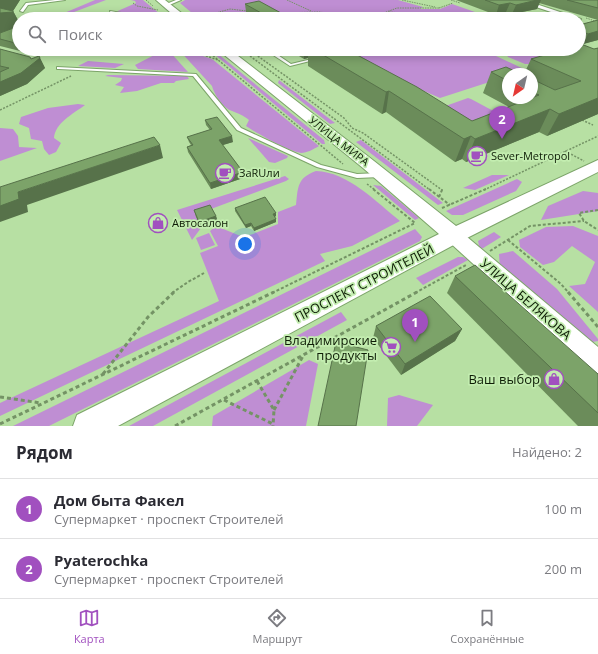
<!DOCTYPE html>
<html lang="ru">
<meta charset="utf-8">
<style>
body{margin:0;font-family:"Open Sans",sans-serif;background:#f2f2f3;color:#2b2b33}
.compass{position:absolute;left:502px;top:68px;width:36px;height:36px;border-radius:50%;background:#fff;box-shadow:0 2px 10px #0003;rotate:214deg}
.you{position:absolute;left:245px;top:244px;width:14px;height:14px;margin:-10px;border:3px solid #fff;border-radius:50%;background:#1a73e8;box-shadow:0 0 0 6px #1a73e833}
.badge{display:grid;place-items:center;width:26px;height:26px;border-radius:50%;background:#a150bf;color:#fff;font-size:13px;font-weight:700}
.pin{position:absolute;translate:-50% -33px;filter:drop-shadow(0 1px 2px #0008)}
.pin::after{content:'';position:absolute;top:21px;width:14px;height:12px;background:inherit;clip-path:polygon(0 0,100% 0,50% 100%)}
.list{margin:0;padding:0;list-style:none}
h2{display:flex;justify-content:space-between;align-items:center;height:52px;margin:0;padding:0 16px;font-size:17px}
h2 small{font-size:13px;font-weight:400;color:#7c7c81}
.list li{display:grid;grid-template-columns:26px 1fr auto;gap:12px;align-items:center;box-sizing:border-box;height:60px;padding:0 16px;border-top:1px solid #e1e1e2}
.list b{display:block;font-size:15px;white-space:nowrap}
.list p{margin:0;font-size:13px;white-space:nowrap;color:#7c7c81}
.list em{font-size:13px;font-style:normal;color:#7c7c81}
.icon{flex:none;width:22px;height:22px;fill:none;stroke:currentColor;stroke-width:2;stroke-linecap:round;stroke-linejoin:round}
.map{position:relative;flex:none;width:598px;height:426px;overflow:hidden}
.search{position:absolute;background:#fff;box-shadow:0 2px 10px #0003;left:12px;right:12px;top:12px;height:44px;display:flex;align-items:center;gap:10px;box-sizing:border-box;padding:0 14px;border-radius:22px;color:#7c7c81;font-size:15px}
.sheet{height:172px;background:#fff}
nav{display:flex;justify-content:space-around;align-items:center;box-sizing:border-box;height:56px;border-top:1px solid #e1e1e2;background:#fff;font-size:11px;color:#7c7c81}
nav a{display:grid;justify-items:center;gap:2px}
nav .on{color:#a150bf}
.map>svg:first-child{display:block}
.green{fill:#bf8ed3}
.lines{fill:none;stroke-linecap:round;stroke-linejoin:round}
.service-casing{stroke:#7ca469;stroke-width:2}
.minor-casing{stroke:#7ca469;stroke-width:2}
.tertiary-casing{stroke:#7ca469;stroke-width:2}
.secondary-casing{stroke:#7ca469;stroke-width:2}
.path-far3{stroke:#749365;stroke-width:1;stroke-dasharray:1.5 1;stroke-linecap:butt}
.path-far2{stroke:#749365;stroke-width:1.5;stroke-dasharray:2 1.5;stroke-linecap:butt}
.path-far1{stroke:#749365;stroke-width:2;stroke-dasharray:3 2;stroke-linecap:butt}
.path{stroke:#749365;stroke-width:3;stroke-dasharray:4 3;stroke-linecap:butt}
.service{fill:#fff;fill-rule:evenodd}
.minor{fill:#fff;fill-rule:evenodd}
.tertiary{fill:#fff;fill-rule:evenodd}
.secondary{fill:#fff;fill-rule:evenodd}
.wall{fill:#6b8c5a}
.shaded-wall{fill:#57724a}
.building{fill:#7ca369;stroke:#57724a}
.labels{text-anchor:middle;stroke-width:3.5;stroke-linejoin:round;paint-order:stroke}
.street-label{font-size:11px;fill:#0e1d06;stroke:#c3edb0}
.poi-label{font-size:11px;fill:#0e1d06;stroke:#c3edb0;text-anchor:start}
.near-street-label{font-size:13px;fill:#0e1d06;stroke:#c3edb0}
.near-poi-label{font-size:13px;fill:#0e1d06;stroke:#c3edb0;text-anchor:end}
</style>
<div class="map">
<svg width="598" height="426" viewBox="0 0 598 426">
<rect width="100%" height="100%" fill="#b7e0a3"/>
<g class="green">
<polygon points="95,0 106,0 74,12 77,14 77,17 50,19"/>
<polygon points="131,0 143,0 166,19 152,19 146,16 124,13 112,19 103,19 104,17 136,3 135,1"/>
<polygon points="185,0 398,0 423,7 420,9 440,9 452,4 495,19 208,19 203,16 199,18 194,14 196,13 192,13 180,3"/>
<path d="M178 49H182L212 59 319 146C314 149 307 153 301 153 290 152 256 133 246 126L249 120C243 115 239 114 232 111 223 108 214 94 212 86Z"/>
<polygon points="208,49 212,49 324,140 325,144 322,144"/>
<polygon points="334,49 577,49 531,64 525,64 508,57 506,54 496,56 526,70 514,74 508,74 508,76 440,98 348,58"/>
<polygon points="162,51 170,52 188,72 138,69 135,65"/>
<polygon points="88,61 124,64 115,68 78,66"/>
<polygon points="108,75 187,76 189,79 176,81 174,83 161,83 137,91 120,93 124,87 115,85 121,81 122,78 105,76"/>
<polygon points="279,80 335,123 330,124 278,83"/>
<polygon points="468,98 471,99 499,114 489,118 485,116 478,119 468,127 437,109"/>
<path d="M78 104 85 105C73 114 55 123 54 138L61 143 56 152 49 155 44 149 42 141 31 139 29 128 19 124 21 117 48 108Z"/>
<polygon points="0,128 13,129 18,136 19,147 37,148 0,161"/>
<polygon points="248,138 288,156 287,158 275,163 269,162"/>
<polygon points="361,140 443,203 438,205 356,142"/>
<path d="M316 171C348 172 376 202 400 221L352 246 320 254 325 261 0 416V403L219 301 200 253 218 246 210 231 216 226 243 237 253 234 278 224V212L296 205C298 187 297 178 316 171Z"/>
<polygon points="492,175 509,175 475,190 463,188"/>
<polygon points="285,176 289,179 286,181 211,209 196,217 201,228 192,240 177,210"/>
<polygon points="517,179 522,182 516,191 463,215 452,215 446,211"/>
<polygon points="373,185 381,186 419,218 415,220"/>
<polygon points="583,191 598,193 598,211 541,220 548,206"/>
<polygon points="573,226 598,236 598,312 569,286 585,284 595,262 572,246 554,262 543,265 520,247 519,240 546,227"/>
<polygon points="415,229 422,237 420,241 49,426 13,426"/>
<polygon points="494,232 501,237 480,250 478,241"/>
<polygon points="209,233 215,245 201,250 196,238"/>
<polygon points="513,251 557,289 598,339 598,341 587,343 500,269 499,254"/>
<polygon points="458,257 463,257 468,260 423,285 416,278"/>
<polygon points="341,312 347,320 153,426 129,426"/>
<polygon points="309,360 318,364 306,426 212,426 213,416"/>
<polygon points="399,395 433,405 417,426 387,426 388,398"/>
</g>
<g class="lines">
<g class="service-casing">
<g id="service">
<polygon points="55,0 65,0 28,5 23,12 20,11 26,3"/>
<polygon points="176,0 181,0 167,6 164,5"/>
<polygon points="110,11 127,14 129,15 127,16 111,13"/>
<polygon points="248,49 255,49 229,56 227,55"/>
<polygon points="264,49 269,49 291,64 316,58 318,59 290,66"/>
<polygon points="57,67 196,74 241,128 321,165 357,174 380,173 383,175 380,177 357,178 317,167 237,130 193,76 59,69 57,69"/>
</g>
</g>
<g class="minor-casing">
<polygon id="minor" points="515,0 524,0 581,19 579,21 579,19 572,19"/>
</g>
<g class="tertiary-casing">
<polygon id="tertiary" points="454,229 460,231 598,347 598,374 590,370 448,241 445,236 448,231"/>
</g>
<g class="secondary-casing">
<g id="secondary">
<polygon points="156,0 165,0 189,19 178,19"/>
<polygon points="217,49 229,49 374,161 456,226 598,160 598,172 461,241 118,426 73,426 77,415 439,234 363,168"/>
</g>
</g>
<g class="path-far3">
<polyline points="146,0 153,6"/>
<polyline points="287,0 311,11"/>
<polyline points="402,0 435,7"/>
<polyline points="451,0 460,3"/>
<polyline points="133,3 137,6 158,10"/>
<polyline points="439,8 453,3"/>
<polyline points="389,12 452,17"/>
<polyline points="279,13 319,12 357,17 382,14"/>
<polyline points="315,13 329,19"/>
<polyline points="381,14 397,8 439,8"/>
<polyline points="198,18 230,9 247,11"/>
<polyline points="517,18 521,19"/>
<polyline points="586,18 598,22"/>
<polyline points="371,19 377,16"/>
</g>
<g class="path-far2">
<polyline points="186,49 218,60"/>
<polyline points="205,49 343,164"/>
<polyline points="255,54 344,118 352,128 363,133 442,190"/>
<polyline points="250,56 430,190"/>
<polyline points="0,110 71,76"/>
<polyline points="582,120 593,125"/>
<polyline points="565,151 584,161"/>
<polyline points="367,184 375,190"/>
<polyline points="484,190 598,136"/>
</g>
<g class="path-far1">
<polyline points="429,189 450,205"/>
<polyline points="439,197 442,190 441,189"/>
<polyline points="442,208 486,189"/>
<polyline points="598,210 579,213 584,221 598,230"/>
<polyline points="508,240 561,284 569,293"/>
<polyline points="490,251 530,226 584,221"/>
<polyline points="172,293 188,282 204,273"/>
<polyline points="272,293 415,223 373,189"/>
<polyline points="415,293 466,265"/>
</g>
<g class="path">
<polyline points="568,292 598,327"/>
<polyline points="103,374 148,317 174,292"/>
<polyline points="257,381 274,410 273,426"/>
<polyline points="0,397 41,403"/>
<polyline points="224,400 273,424"/>
<polyline points="274,410 303,356"/>
<polyline points="0,424 274,292"/>
<polyline points="175,426 417,292"/>
</g>
<use href="#service" class="service"/>
<use href="#minor" class="minor"/>
<use href="#tertiary" class="tertiary"/>
<use href="#secondary" class="secondary"/>
</g>
<g class="wall">
<polygon points="0,0 20,0 13,11 19,22 19,49 31,49 24,52 0,46"/>
<polygon points="456,0 598,0 598,40 583,44 579,43 579,25 598,20 539,3 537,9 512,14 506,12 496,15"/>
<polygon points="245,4 292,19 247,19"/>
<polygon points="598,48 598,114 547,136 539,132 466,162 462,159 455,162 386,112 382,114 308,66 308,58 304,59 287,49 346,49 472,121 509,107 483,93 491,72 508,74 508,98 532,98 532,74 524,74 531,59 594,49"/>
<polygon points="0,49 31,59 40,58 45,68 27,84 0,96"/>
<polygon points="205,120 233,142 222,145 243,172 243,178 211,189 188,152 187,147 191,145 189,142 187,137 210,130 206,125"/>
<polygon points="235,208 276,216 274,217 276,222 254,231 251,226 246,228 235,211"/>
<polygon points="194,210 216,216 218,223 201,228 196,217"/>
<polygon points="455,276 598,374 598,426 578,426 447,293"/>
<polygon points="376,326 462,329 455,341 401,375 373,338"/>
</g>
<g class="shaded-wall">
<polygon points="0,0 20,0 13,11 19,22 19,31 0,33"/>
<polygon points="537,0 541,0 537,9 512,14 516,5"/>
<polygon points="510,3 506,12 496,15 499,5"/>
<polygon points="598,31 598,40 583,44 588,34"/>
<polygon points="23,49 31,49 24,52"/>
<polygon points="304,49 308,49 308,58 304,59"/>
<polygon points="40,58 45,68 27,84 0,96 0,82 33,63"/>
<polygon points="389,91 386,112 382,114 386,92"/>
<polygon points="598,98 598,114 547,136 559,114"/>
<polygon points="550,109 539,132 466,162 475,139"/>
<polygon points="232,136 233,142 220,146 219,140"/>
<polygon points="471,136 462,159 455,162 464,139"/>
<polygon points="160,145 163,158 27,205 28,212 0,222 0,206 18,192"/>
<polygon points="243,172 243,178 211,189 210,183"/>
<polygon points="276,213 276,216 273,218 273,214"/>
<polygon points="216,216 218,223 201,228 199,222"/>
<polygon points="276,219 276,222 254,231 254,228"/>
<polygon points="251,223 251,226 246,228 245,225"/>
<polygon points="462,329 455,341 401,375 405,364"/>
</g>
<g class="building">
<polygon points="485,0 537,0 516,5 510,3 499,5"/>
<polygon points="567,0 598,0 598,8"/>
<polygon points="259,1 292,19 272,19 245,4"/>
<polygon points="0,8 13,11 13,12 0,13"/>
<polygon points="598,20 598,31 588,34 579,30 579,25"/>
<polygon points="19,26 19,44 0,39 0,33"/>
<polygon points="581,44 594,49 598,48 598,98 559,114 550,109 475,139 471,136 464,139 389,91 386,92 313,49 346,49 417,87 472,121 539,95 532,92 532,79 555,90 581,81 531,59 565,49 579,49 579,45"/>
<polygon points="0,49 30,57 31,59 39,56 40,58 21,73 0,82 0,72 9,68 0,66"/>
<polygon points="506,67 521,74 508,74 508,81 491,72"/>
<polygon points="217,117 232,136 219,140 243,172 210,183 187,147 193,145 187,137 212,129 205,120"/>
<polygon points="154,137 160,145 18,192 19,199 0,206 0,187"/>
<polygon points="265,197 276,213 273,214 276,219 254,228 251,223 245,225 235,208"/>
<polygon points="210,205 216,216 199,222 194,210"/>
<polygon points="475,265 598,374 598,413 455,276"/>
<polygon points="430,296 462,329 405,364 376,326"/>
<polygon points="336,342 368,350 356,426 318,426"/>
</g>
<defs>
<g id="cafe-ring" transform="scale(1)"><circle r="9.5" fill="#c3edb0" stroke="#a150bf" stroke-width="1.5"/><path d="M-5.5-4.5H6V0H3Q3 3.5 0 3.5H-2.5Q-5.5 3.5-5.5 0ZM3-3.2v2h1.7v-2ZM-6 4.5H4V6H-6Z" fill="#a150bf"/></g>
<g id="shop-ring" transform="scale(1)"><circle r="9.5" fill="#c3edb0" stroke="#a150bf" stroke-width="1.5"/><path d="M-5-2.5h2.3a2.7 3.5 0 0 1 5.4 0H5L5.5 6h-11ZM-1.5-2.5h3a1.5 2.3 0 0 0-3 0Z" fill="#a150bf"/></g>
<g id="supermarket-ring" transform="scale(1)"><circle r="9.5" fill="#c3edb0" stroke="#a150bf" stroke-width="1.5"/><path d="M-6-5.5h2.5l.6 2H6L4.5 2H-2.5L-4.4-4H-6ZM-1.5 3.2a1.3 1.3 0 1 0 .1 0ZM3 3.2a1.3 1.3 0 1 0 .1 0Z" fill="#a150bf"/></g>
</defs>
<g fill-rule="evenodd">
<use href="#cafe-ring" x="477" y="156"/>
<use href="#cafe-ring" x="225" y="173"/>
<use href="#shop-ring" x="158" y="223"/>
<use href="#supermarket-ring" x="391" y="347"/>
<use href="#shop-ring" x="554" y="379"/>
</g>
<g class="labels">
<g class="street-label">
<text transform="translate(339 141) rotate(38)" y="4">УЛИЦА МИРА</text>
</g>
<g class="poi-label">
<text x="491" y="160">Sever-Metropol</text>
<text x="239" y="177">ЗаRUли</text>
<text x="172" y="227">Автосалон</text>
</g>
<g class="near-street-label">
<text transform="translate(364 283) rotate(-27)" y="5">ПРОСПЕКТ СТРОИТЕЛЕЙ</text>
<text transform="translate(526 299) rotate(41)" y="5">УЛИЦА БЕЛЯКОВА</text>
</g>
<g class="near-poi-label">
<text x="377" y="345">Владимирские<tspan x="377" dy="15">продукты</tspan></text>
<text x="540" y="384">Ваш выбор</text>
</g>
</g>
</svg>
<svg class="compass" viewBox="-18 -18 36 36"><path d="M0-13l5 13h-10z" fill="#e53935"/><path d="M0 13l5-13h-10z" fill="#7c7c81"/></svg>
<div class="you"></div>
<div class="pin badge" style="left:415px;top:342px">1</div>
<div class="pin badge" style="left:502px;top:139px">2</div>
<div class="search"><svg class="icon" aria-label="search" viewBox="0 0 24 24"><circle cx="10" cy="10" r="6"/><path d="M15 15l6 6"/></svg>Поиск</div>
</div>
<section class="sheet">
<h2>Рядом<small>Найдено: 2</small></h2>
<ul class="list">
<li><span class="badge">1</span><div><b>Дом быта Факел</b><p>Супермаркет · проспект Строителей</p></div><em>100 m</em></li>
<li><span class="badge">2</span><div><b>Pyaterochka</b><p>Супермаркет · проспект Строителей</p></div><em>200 m</em></li>
</ul>
</section>
<nav>
<a class="on"><svg class="icon" aria-label="map" viewBox="0 0 24 24"><path d="M3 6l6-2 6 2 6-2v14l-6 2-6-2-6 2zM9 4v14M15 6v14"/></svg>Карта</a>
<a><svg class="icon" aria-label="directions" viewBox="0 0 24 24"><path d="M12 3l9 9-9 9-9-9zM9 14v-3h6M13 9l2 2-2 2"/></svg>Маршрут</a>
<a><svg class="icon" aria-label="saved" viewBox="0 0 24 24"><path d="M7 4h10v16l-5-4-5 4z"/></svg>Сохранённые</a>
</nav>
